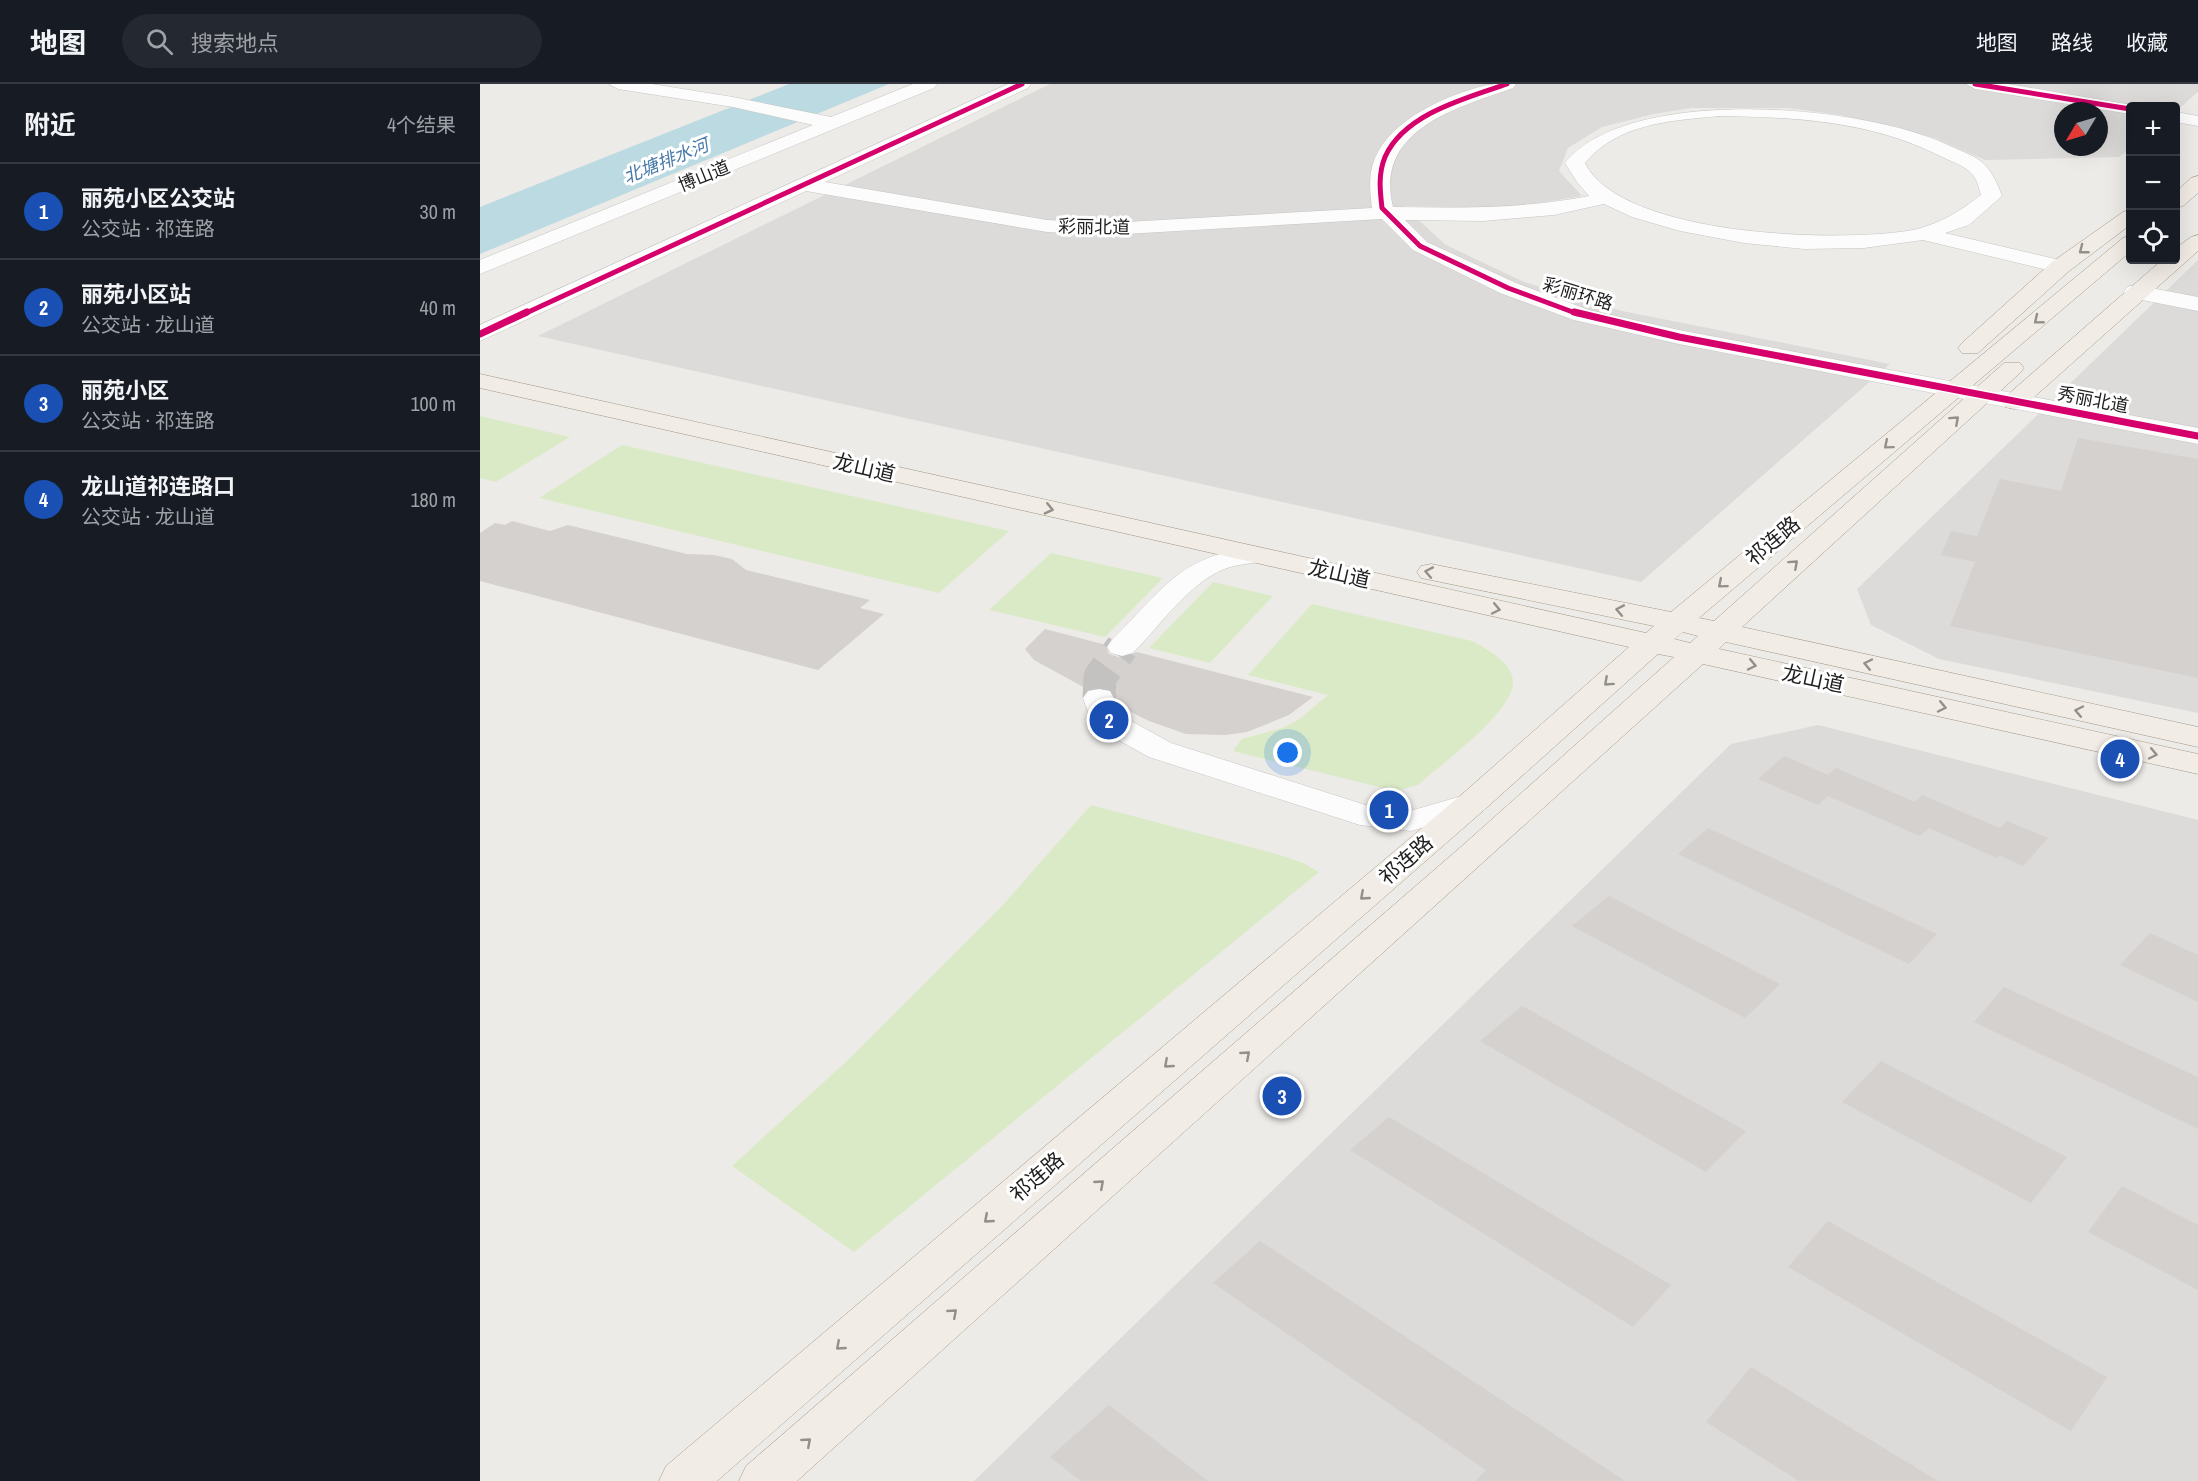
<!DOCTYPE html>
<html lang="zh">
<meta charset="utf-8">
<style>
body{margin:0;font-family:"Archivo Narrow","Noto Sans SC",sans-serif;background:#242831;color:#f1f3f6}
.controls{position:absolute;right:18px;top:18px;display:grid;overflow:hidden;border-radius:6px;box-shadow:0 6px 24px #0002}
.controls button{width:54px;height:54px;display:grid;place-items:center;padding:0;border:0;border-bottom:2px solid #363941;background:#171b24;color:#f1f3f6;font:30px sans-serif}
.compass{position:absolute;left:1574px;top:18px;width:54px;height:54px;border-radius:50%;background:#171b24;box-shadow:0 6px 24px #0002;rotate:232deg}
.you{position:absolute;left:808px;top:669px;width:21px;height:21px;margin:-15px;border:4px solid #fff;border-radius:50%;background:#1a73e8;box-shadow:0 0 0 9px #1a73e833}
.badge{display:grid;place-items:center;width:39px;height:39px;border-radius:50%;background:#676665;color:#fff;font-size:20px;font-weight:700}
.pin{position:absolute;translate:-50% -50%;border:3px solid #fff;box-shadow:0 2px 6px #0006}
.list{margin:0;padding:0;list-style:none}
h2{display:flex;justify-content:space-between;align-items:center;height:78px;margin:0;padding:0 24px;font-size:26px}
h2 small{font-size:20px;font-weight:400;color:#9ea1a6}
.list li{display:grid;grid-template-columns:39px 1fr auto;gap:18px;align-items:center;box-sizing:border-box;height:96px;padding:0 24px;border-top:2px solid #363941}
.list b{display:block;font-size:22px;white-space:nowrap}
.list p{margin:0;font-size:20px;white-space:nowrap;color:#9ea1a6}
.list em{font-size:20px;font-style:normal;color:#9ea1a6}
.icon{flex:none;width:33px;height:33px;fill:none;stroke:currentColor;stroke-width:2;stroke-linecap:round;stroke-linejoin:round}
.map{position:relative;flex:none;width:1718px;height:1397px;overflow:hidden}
header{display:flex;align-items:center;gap:36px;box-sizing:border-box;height:84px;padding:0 30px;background:#171b24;border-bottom:2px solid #363941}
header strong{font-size:28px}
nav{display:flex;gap:33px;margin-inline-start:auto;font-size:21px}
.search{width:420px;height:54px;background:#242831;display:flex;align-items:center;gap:15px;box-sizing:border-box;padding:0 21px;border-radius:33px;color:#9ea1a6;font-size:22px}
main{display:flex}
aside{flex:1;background:#171b24}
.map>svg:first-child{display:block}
.residential{fill:#dcdbd9;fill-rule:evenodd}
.grass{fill:#daeac6}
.water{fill:#bbdae1}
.building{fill:#d4d1cf}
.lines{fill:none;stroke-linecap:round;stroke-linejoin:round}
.minor-tunnel{stroke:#c4c2c0;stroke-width:33;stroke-dasharray:33 16;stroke-linecap:butt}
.minor-casing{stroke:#c6c5c4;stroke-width:1}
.major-casing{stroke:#a49884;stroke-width:1}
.minor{fill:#fcfcfc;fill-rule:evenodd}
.major{fill:#f1ece5;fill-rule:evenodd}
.cycleway-far1-casing{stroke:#fff;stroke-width:8}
.cycleway-casing{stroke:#fff;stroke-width:10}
.cycleway-far1{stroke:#d6006c;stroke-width:5}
.cycleway{stroke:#d6006c;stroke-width:7}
.oneway{stroke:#92908c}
.labels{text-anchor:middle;stroke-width:6;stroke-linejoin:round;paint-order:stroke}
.far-water-label{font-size:18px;font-style:italic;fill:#477aa8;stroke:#fff}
.far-street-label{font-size:18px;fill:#1f1f1f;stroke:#fff}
.street-label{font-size:21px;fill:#1f1f1f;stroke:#fff}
</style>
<header>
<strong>地图</strong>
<div class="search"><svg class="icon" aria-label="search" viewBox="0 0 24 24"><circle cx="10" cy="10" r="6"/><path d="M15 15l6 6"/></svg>搜索地点</div>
<nav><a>地图</a><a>路线</a><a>收藏</a></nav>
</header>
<main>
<aside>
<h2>附近<small>4个结果</small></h2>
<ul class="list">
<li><span class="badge" style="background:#1a4fb4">1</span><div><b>丽苑小区公交站</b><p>公交站 · 祁连路</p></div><em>30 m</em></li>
<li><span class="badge" style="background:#1a4fb4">2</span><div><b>丽苑小区站</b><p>公交站 · 龙山道</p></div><em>40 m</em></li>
<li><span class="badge" style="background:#1a4fb4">3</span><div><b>丽苑小区</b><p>公交站 · 祁连路</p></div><em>100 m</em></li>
<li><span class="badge" style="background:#1a4fb4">4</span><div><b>龙山道祁连路口</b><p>公交站 · 龙山道</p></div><em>180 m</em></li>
</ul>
</aside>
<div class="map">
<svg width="1718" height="1397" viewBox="0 0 1718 1397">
<rect width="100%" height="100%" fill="#edebe8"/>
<g class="residential">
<path d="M570 0H1718V8L1696 27V22H1650V64L1639 73 1505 76 1454 54 1360 31 1308 24H1211L1174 30 1122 43 1088 64 1079 87 1102 112 1053 120 998 124 923 122 966 161 1044 198 1142 227 1410 280 1161 498 58 252ZM1583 27H1619V63H1583Z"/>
<polygon points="1718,176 1718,629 1459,575 1391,541 1377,505"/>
<polygon points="1338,641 1718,736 1718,1397 494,1397 1251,660"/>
</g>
<g class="grass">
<polygon points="0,332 90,353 16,398 0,394"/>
<polygon points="142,361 529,447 459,509 59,414"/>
<polygon points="571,469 683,494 625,553 509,526"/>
<polygon points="733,498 793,512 730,579 669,564"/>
<path d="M832 520 992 557C1007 565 1032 578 1033 597 1035 627 960 681 938 701L915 707 753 667 762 655 802 644 818 636 848 611 768 591Z"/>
<polygon points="611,721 797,770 823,779 839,788 374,1168 252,1082 369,975 522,822"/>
</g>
<polygon class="water" points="309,0 409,0 0,170 0,123"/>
<g class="building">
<polygon points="1598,354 1718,375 1718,594 1470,542 1495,478 1461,471 1471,447 1497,452 1520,395 1581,407"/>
<polygon points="32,437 70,447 88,441 207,470 234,471 252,475 266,486 390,516 380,524 404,530 338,586 0,497 0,449 15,439 25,441"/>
<polygon points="565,545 626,561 629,570 641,574 657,568 833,613 809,631 767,648 745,651 706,650 669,637 641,623 630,605 619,603 607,605 554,576 545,565"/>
<polygon points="1304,672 1348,691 1356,684 1435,718 1442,711 1520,744 1527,737 1568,754 1543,782 1519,771 1517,774 1449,744 1440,752 1348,712 1338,721 1278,695"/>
<polygon points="1228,744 1457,850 1429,880 1198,770"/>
<polygon points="1129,812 1300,900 1265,934 1092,842"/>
<polygon points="1670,849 1718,871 1718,918 1640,881"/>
<polygon points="1524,903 1718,993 1718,1045 1494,938"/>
<polygon points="1042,922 1266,1047 1226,1088 1000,957"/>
<polygon points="1401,977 1587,1073 1551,1119 1362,1018"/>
<polygon points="909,1033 1191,1201 1153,1243 870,1066"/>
<polygon points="1642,1102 1718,1141 1718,1206 1608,1148"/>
<polygon points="1348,1137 1627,1293 1591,1347 1308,1183"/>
<polygon points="780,1157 1145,1397 996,1397 1006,1386 733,1199"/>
<polygon points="1271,1283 1458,1397 1319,1397 1226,1338"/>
<polygon points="629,1321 728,1397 601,1397 570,1373"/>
</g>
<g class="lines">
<polyline class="minor-tunnel" points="619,614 620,593 642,563"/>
<g class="minor-casing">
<g id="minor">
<polygon points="129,0 172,0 253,13 351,33 433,0 457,0 454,4 0,190 0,176 333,41 253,23 138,5"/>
<path d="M528 0H551L548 4 345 98 567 136 628 139 892 124C890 107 888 90 895 74 912 34 969 10 1008 1 1017 0 1027 0 1036 0L1033 4C976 24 894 46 913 123 979 124 1043 125 1109 112L1097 98 1085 79C1148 0 1386 20 1472 63 1483 68 1496 72 1504 80 1513 89 1518 101 1522 112L1489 141 1465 149 1588 178 1591 183 1588 188 1580 189 1443 156 1384 164 1324 165 1264 159 1200 147 1152 133 1124 120 1074 131 1003 137 925 136 947 158 1036 199 1109 226 1199 246 1718 344V360L1199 260 1094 236 1020 209 933 166 902 135 628 151 567 148 326 107 0 257V241ZM1239 32C1315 33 1391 37 1460 72 1470 77 1484 81 1492 90 1497 95 1499 104 1501 111 1480 127 1460 140 1433 146 1361 159 1142 153 1105 79 1138 39 1190 37 1239 32Z"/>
<polygon points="1486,0 1528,0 1657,22 1650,22 1650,30 1495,5"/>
<polygon points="1696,28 1718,32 1718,42 1696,38"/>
<polygon points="1655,201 1718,213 1718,227 1647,213 1644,208 1647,203"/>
<path d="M774 463 784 465 788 471 784 477C770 480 755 480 742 486 706 502 680 542 653 569L642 572 631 569 627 563 631 557C682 507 698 472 774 463Z"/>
<polygon points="619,605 630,607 644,633 691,659 895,724 930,727 992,709 1004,712 1009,719 1004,726 931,747 880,741 669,673 622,647 609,631 603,614 608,607"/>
</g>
</g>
<g class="major-casing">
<g id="major">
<polygon points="1718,92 1718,109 1703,122 1696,124 1696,108 1711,94"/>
<polygon points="1650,126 1650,141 1588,188 1498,269 1482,269 1478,264 1482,259 1572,178 1643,128"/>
<polygon points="1718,151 1718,167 1543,323 1534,325 1525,323 1522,318 1525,313 1682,176 1696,176 1696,164 1711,153"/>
<path d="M1650 152V168L1219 534 1234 537 1524 279H1540L1544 284 1540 289 1262 543 1718 643V663L1246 558 1239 565 1718 670V690L1223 580 317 1397H259L266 1382 983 761 1194 573 1178 570 1004 726 237 1397H179L186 1382 980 712 1149 563 0 304V290L1166 549 1174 542 951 496 941 494 937 488 941 482 951 480 1191 528 1643 154ZM1203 548 1218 552 1210 559 1194 555Z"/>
</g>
</g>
<use href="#minor" class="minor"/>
<use href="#major" class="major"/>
<g class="cycleway-far1-casing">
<g id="cycleway-far1">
<path d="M1027 0C986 14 924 30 905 73 898 90 900 107 902 124L940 162 1028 204 1098 230"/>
<polyline points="1495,0 1650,25"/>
<polyline points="44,230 542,0"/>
</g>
</g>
<g class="cycleway-casing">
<g id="cycleway">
<polyline points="1094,228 1199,253 1718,352"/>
<polyline points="0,250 47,228"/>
</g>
</g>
<use href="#cycleway-far1" class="cycleway-far1"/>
<use href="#cycleway" class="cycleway"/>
</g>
<defs><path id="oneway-chevron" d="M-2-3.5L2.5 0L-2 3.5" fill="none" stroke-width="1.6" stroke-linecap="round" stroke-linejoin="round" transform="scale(1.5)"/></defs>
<g class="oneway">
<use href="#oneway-chevron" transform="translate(1603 166) rotate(142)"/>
<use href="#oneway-chevron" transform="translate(1558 236) rotate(141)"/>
<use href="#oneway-chevron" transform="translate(1475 336) rotate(-42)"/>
<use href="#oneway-chevron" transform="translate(1408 361) rotate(140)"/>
<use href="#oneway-chevron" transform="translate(569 425) rotate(13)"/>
<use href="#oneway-chevron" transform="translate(1314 480) rotate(-42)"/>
<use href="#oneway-chevron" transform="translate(949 488) rotate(-169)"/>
<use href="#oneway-chevron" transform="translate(1242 500) rotate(140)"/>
<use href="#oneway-chevron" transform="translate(1016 525) rotate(12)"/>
<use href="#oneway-chevron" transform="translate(1140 526) rotate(-169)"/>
<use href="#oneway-chevron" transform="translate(1388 580) rotate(-168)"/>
<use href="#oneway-chevron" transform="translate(1272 581) rotate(12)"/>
<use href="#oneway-chevron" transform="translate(1128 598) rotate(138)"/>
<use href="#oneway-chevron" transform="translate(1462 623) rotate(12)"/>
<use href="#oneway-chevron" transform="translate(1599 627) rotate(-168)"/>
<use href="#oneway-chevron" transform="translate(1673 670) rotate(12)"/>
<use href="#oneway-chevron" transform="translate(884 812) rotate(139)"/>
<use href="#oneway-chevron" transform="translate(766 971) rotate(-41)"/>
<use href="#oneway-chevron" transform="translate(688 980) rotate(139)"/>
<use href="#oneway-chevron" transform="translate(620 1100) rotate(-41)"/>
<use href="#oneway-chevron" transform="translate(508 1135) rotate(139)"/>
<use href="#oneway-chevron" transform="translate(473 1229) rotate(-41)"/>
<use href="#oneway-chevron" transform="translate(360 1262) rotate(139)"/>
<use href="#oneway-chevron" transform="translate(327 1358) rotate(-41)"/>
</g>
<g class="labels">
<g class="far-water-label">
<text transform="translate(186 77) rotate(-22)" y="6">北塘排水河</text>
</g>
<g class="far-street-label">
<text transform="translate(224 92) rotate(-22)" y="6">博山道</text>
<text transform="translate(614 143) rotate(1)" y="6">彩丽北道</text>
<text transform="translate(1098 210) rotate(17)" y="6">彩丽环路</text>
<text transform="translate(1613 316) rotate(11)" y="6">秀丽北道</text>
</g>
<g class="street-label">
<text transform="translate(384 384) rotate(13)" y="7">龙山道</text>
<text transform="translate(1293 457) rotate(-40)" y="7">祁连路</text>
<text transform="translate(859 490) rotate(13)" y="7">龙山道</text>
<text transform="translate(1333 595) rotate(12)" y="7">龙山道</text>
<text transform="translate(926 776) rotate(-41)" y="7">祁连路</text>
<text transform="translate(557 1093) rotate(-41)" y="7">祁连路</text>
</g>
</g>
</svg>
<div class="controls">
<button>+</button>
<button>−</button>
<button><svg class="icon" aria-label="locate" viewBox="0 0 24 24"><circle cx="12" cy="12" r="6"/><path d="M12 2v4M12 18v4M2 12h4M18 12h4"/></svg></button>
</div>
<svg class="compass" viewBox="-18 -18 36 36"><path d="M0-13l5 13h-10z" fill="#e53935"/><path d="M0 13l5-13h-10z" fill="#9ea1a6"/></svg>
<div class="you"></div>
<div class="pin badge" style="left:909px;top:726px;background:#1a4fb4">1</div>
<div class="pin badge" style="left:629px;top:636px;background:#1a4fb4">2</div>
<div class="pin badge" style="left:802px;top:1012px;background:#1a4fb4">3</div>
<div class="pin badge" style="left:1640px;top:675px;background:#1a4fb4">4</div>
</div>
</main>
